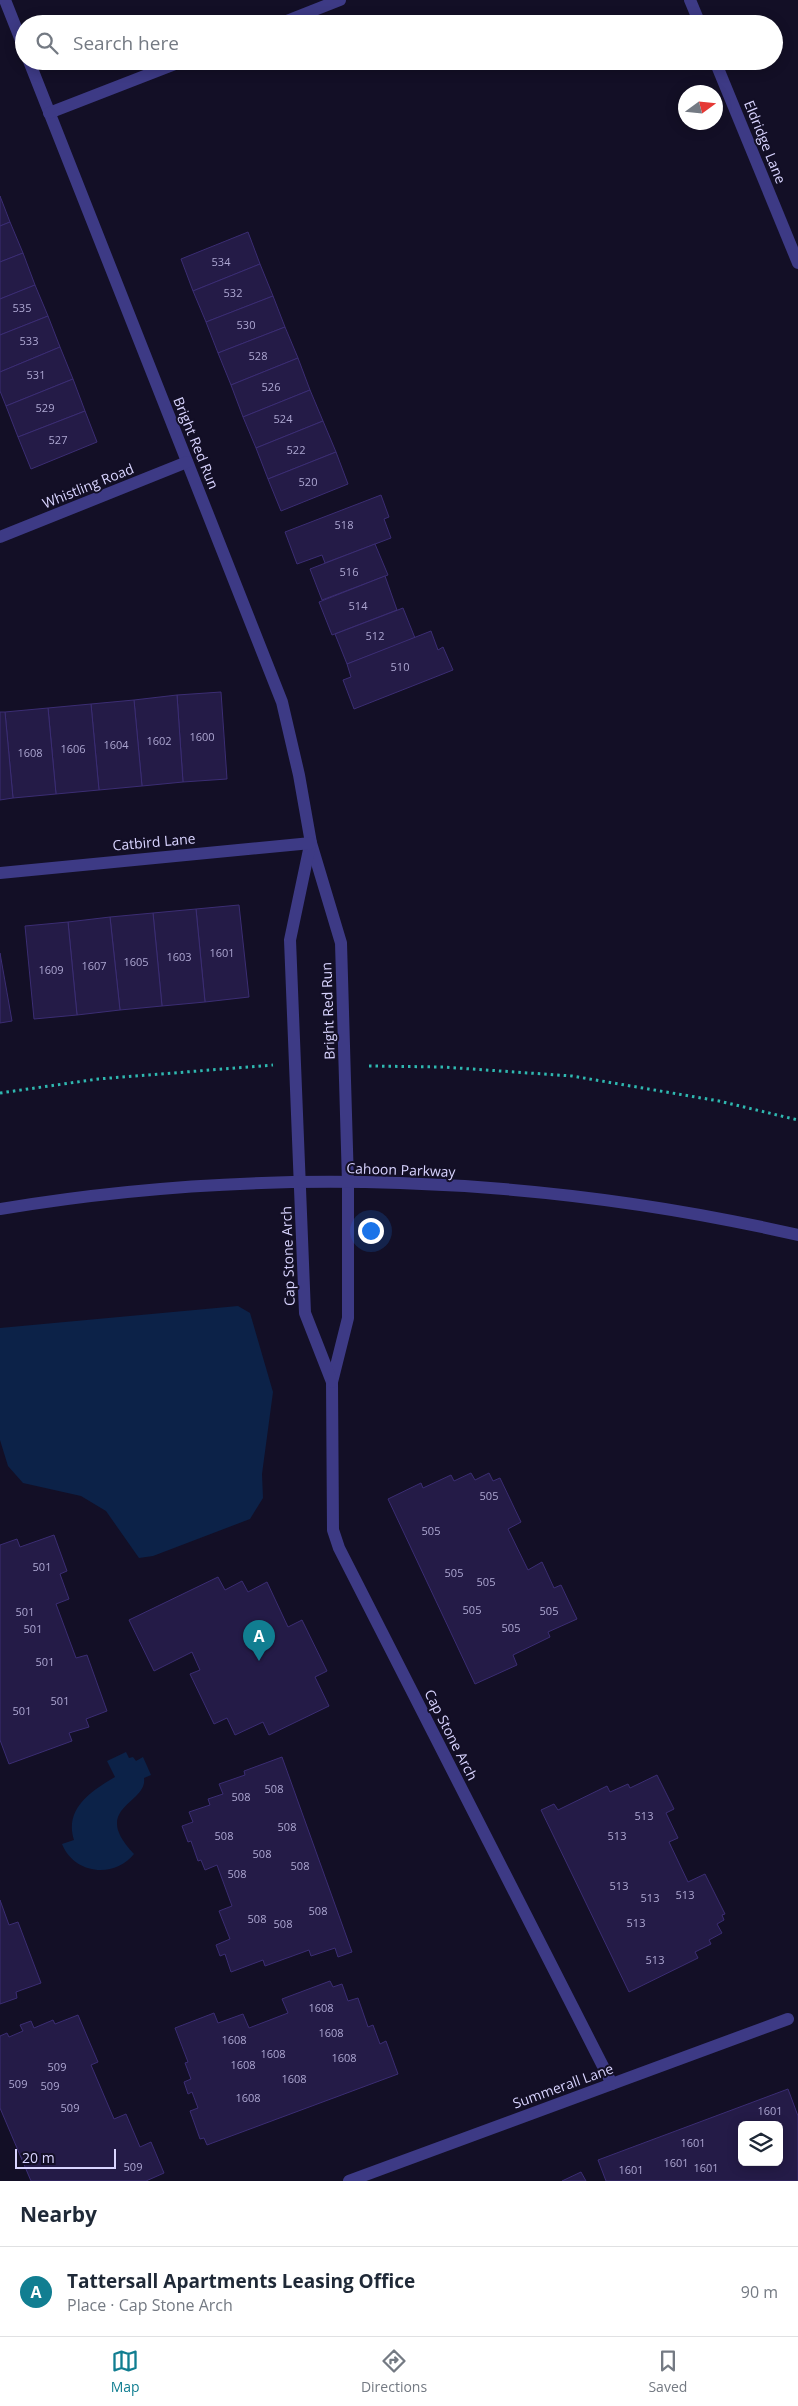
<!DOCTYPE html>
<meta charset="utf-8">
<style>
body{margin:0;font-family:"Open Sans",sans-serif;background:#f2f2f3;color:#1f2937}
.controls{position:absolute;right:15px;bottom:15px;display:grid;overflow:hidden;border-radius:8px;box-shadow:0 2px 12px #0003}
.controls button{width:45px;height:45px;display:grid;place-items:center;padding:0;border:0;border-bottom:1px solid #e0e1e3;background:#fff;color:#1f2937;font:25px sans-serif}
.compass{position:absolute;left:678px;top:85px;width:45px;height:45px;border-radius:50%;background:#fff;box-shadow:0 2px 12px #0003;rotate:75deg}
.scale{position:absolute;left:15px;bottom:12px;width:101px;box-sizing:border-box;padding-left:5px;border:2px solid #d9d4ff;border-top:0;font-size:14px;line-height:18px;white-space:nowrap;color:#d9d4ff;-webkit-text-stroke:4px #130f26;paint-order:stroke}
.you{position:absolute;left:370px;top:1230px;width:18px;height:18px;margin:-12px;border:4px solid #fff;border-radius:50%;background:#1a73e8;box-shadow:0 0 0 8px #1a73e833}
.badge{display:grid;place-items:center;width:32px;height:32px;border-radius:50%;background:#117e91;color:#fff;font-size:16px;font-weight:700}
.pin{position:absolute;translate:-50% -41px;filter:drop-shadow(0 1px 2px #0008)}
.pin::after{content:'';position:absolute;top:26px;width:18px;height:15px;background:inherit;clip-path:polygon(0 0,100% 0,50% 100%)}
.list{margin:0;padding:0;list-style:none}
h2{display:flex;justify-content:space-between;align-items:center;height:65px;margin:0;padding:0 20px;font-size:21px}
h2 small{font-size:16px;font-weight:400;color:#747a83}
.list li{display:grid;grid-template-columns:32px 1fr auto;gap:15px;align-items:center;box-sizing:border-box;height:90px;padding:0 20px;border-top:1px solid #e0e1e3}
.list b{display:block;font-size:19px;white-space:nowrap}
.list p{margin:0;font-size:16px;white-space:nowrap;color:#747a83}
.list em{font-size:16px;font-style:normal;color:#747a83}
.icon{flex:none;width:28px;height:28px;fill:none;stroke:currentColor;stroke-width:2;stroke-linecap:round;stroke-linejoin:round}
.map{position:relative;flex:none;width:798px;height:2181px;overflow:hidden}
.search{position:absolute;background:#fff;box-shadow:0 2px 12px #0003;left:15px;right:15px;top:15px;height:55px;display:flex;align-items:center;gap:12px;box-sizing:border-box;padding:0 18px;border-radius:28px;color:#747a83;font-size:19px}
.sheet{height:155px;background:#fff}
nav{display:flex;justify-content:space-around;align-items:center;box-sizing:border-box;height:70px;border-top:1px solid #e0e1e3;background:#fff;font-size:14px;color:#747a83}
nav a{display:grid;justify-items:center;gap:2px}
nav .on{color:#117e91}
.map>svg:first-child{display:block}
.water{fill:#0c2248}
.building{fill:#241b47;stroke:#3b2d73;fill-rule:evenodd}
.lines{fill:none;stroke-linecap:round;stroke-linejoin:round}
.path{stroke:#2fb8b0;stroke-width:3;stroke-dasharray:2.5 4;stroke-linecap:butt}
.minor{stroke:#3d3a85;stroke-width:12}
.tertiary{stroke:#3d3a85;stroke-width:12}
.labels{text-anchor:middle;stroke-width:4;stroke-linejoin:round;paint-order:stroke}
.number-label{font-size:11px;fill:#aca6d1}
.street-label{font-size:14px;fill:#d9d4ff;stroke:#130f26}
</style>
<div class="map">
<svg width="798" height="2181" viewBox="0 0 798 2181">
<rect width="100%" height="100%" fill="#130f26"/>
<g class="water">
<polygon points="238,1306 250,1313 273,1392 262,1474 263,1498 250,1519 153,1556 139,1558 106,1511 81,1496 23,1483 8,1466 0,1440 0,1328"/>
<path d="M126 1752 129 1758 133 1757 136 1761 143 1757 151 1775 144 1778C148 1804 89 1807 134 1854 114 1879 74 1874 62 1844L74 1840C64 1809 91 1791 115 1777L107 1761Z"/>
</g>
<g class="building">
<polygon points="0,196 10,222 0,226"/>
<polygon points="10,222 23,253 0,262 0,226"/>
<polygon points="248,232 260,264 193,291 181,259"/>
<polygon points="23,253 35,285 0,299 0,262"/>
<polygon points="260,264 273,296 206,322 193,291"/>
<polygon points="35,285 48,316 0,335 0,299"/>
<polygon points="273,296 285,327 218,353 206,322"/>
<polygon points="48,316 60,347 0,372 0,335"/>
<polygon points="285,327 298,358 231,385 218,353"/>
<polygon points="60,347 73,379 6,406 0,391 0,372"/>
<polygon points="298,358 310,390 243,417 231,385"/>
<polygon points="73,379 85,411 18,437 6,406"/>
<polygon points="310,390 323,421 256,448 243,417"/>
<polygon points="85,411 97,442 31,469 18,437"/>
<polygon points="323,421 336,452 268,479 256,448"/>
<polygon points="336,452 348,484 281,511 268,479"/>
<polygon points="381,495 389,517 384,519 391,538 325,563 322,555 297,564 285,532"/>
<polygon points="375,544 388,575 322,600 310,569"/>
<polygon points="385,576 397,610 332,635 319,602"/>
<polygon points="403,608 415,638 347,664 335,634"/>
<polygon points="431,631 438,650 443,647 453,670 354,709 343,680 351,677 347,664"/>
<polygon points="221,692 227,779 183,782 177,695"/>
<polygon points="177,695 183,782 142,786 134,700"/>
<polygon points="134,700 142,786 99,790 91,704"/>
<polygon points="91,704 99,790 56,794 48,708"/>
<polygon points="48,708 56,794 13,798 5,712"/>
<polygon points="0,712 5,712 13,798 0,800"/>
<polygon points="239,905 249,997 205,1002 196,909"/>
<polygon points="196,909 205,1002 162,1006 153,913"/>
<polygon points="153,913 162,1006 120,1010 110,917"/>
<polygon points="110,917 120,1010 77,1015 68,922"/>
<polygon points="68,922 77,1015 34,1019 25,926"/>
<polygon points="0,953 12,1021 0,1023"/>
<polygon points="471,1473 475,1480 489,1473 493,1481 500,1478 521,1522 508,1529 528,1570 542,1562 554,1588 561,1585 577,1619 548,1632 550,1637 513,1655 517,1665 475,1684 388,1499 421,1483 423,1488 451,1475 454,1481"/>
<polygon points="54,1535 67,1571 60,1574 69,1599 56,1604 76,1658 87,1655 107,1711 86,1719 89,1727 69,1733 72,1741 9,1764 0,1740 0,1545 17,1539 20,1547"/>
<polygon points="218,1577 225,1590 242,1581 248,1592 267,1582 288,1627 302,1620 327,1671 315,1677 329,1706 269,1735 263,1722 235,1735 227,1718 214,1724 190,1674 200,1670 192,1652 154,1671 129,1620"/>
<polygon points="282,1757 352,1952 338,1957 335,1948 311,1956 309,1950 265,1966 263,1960 231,1972 225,1954 220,1956 216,1945 230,1939 219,1911 232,1906 217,1865 205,1870 201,1860 198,1861 191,1841 188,1842 182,1826 193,1822 189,1812 210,1805 208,1799 223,1794 219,1784 245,1775 244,1771"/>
<polygon points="657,1775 674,1809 666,1813 678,1838 669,1842 688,1882 705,1874 725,1914 722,1915 724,1920 717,1924 722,1933 709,1940 711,1944 695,1952 698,1958 629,1992 541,1810 554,1804 558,1810 607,1786 610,1792 628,1784 630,1788"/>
<polygon points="0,1900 9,1925 18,1922 41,1983 16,1992 17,1998 0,2004"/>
<polygon points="330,1981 333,1987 342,1984 348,2001 358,1998 368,2027 373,2025 380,2044 386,2041 398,2074 207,2145 204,2138 200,2139 190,2111 198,2108 192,2092 188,2094 184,2082 191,2079 185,2063 188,2062 175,2028 214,2013 218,2023 243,2014 249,2028 288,2013 282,1999"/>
<polygon points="78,2015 98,2062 91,2065 114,2119 126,2114 140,2147 151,2142 164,2173 146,2181 31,2181 0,2108 0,2036 7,2033 9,2037 23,2031 20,2025 31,2021 34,2028 53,2020 55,2024"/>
<path d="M788 2089 798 2116V2181H606L598 2160ZM742 2125H779V2162H742Z"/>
<polygon points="581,2172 586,2181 562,2181"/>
</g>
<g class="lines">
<g class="path">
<polyline points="369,1066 443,1067 572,1076 719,1101 798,1120"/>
<polyline points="0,1093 98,1079 273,1065"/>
</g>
<g class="minor">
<polyline points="5,0 24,48"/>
<polyline points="690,0 700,24"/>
<polyline points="279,24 340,0"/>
<polyline points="29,61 282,702 299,775 311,843 341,943 348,1183 348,1318 332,1382 333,1530 339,1548 612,2084"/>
<polyline points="715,61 798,263"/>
<polyline points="49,113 183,61"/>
<polyline points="0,537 187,462"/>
<polyline points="310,845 290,940 305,1313 332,1382"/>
<polyline points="0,873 311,843"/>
<polyline points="349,2181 788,2019"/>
</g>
<path class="tertiary" d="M0 1209C263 1165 538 1175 798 1235"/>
</g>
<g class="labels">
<g class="number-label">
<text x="221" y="266">534</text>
<text x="233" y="297">532</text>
<text x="22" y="312">535</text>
<text x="246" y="329">530</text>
<text x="29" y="345">533</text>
<text x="258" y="360">528</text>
<text x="36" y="379">531</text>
<text x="271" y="391">526</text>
<text x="45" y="412">529</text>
<text x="283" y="423">524</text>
<text x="58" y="444">527</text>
<text x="296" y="454">522</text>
<text x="308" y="486">520</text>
<text x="344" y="529">518</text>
<text x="349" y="576">516</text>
<text x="358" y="610">514</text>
<text x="375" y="640">512</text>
<text x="400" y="671">510</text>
<text x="202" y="741">1600</text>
<text x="159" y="745">1602</text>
<text x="116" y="749">1604</text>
<text x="73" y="753">1606</text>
<text x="30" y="757">1608</text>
<text x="222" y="957">1601</text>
<text x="179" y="961">1603</text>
<text x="136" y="966">1605</text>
<text x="94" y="970">1607</text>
<text x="51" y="974">1609</text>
<text x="489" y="1500">505</text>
<text x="431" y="1535">505</text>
<text x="42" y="1571">501</text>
<text x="454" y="1577">505</text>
<text x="486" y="1586">505</text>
<text x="472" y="1614">505</text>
<text x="549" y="1615">505</text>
<text x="25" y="1616">501</text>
<text x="511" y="1632">505</text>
<text x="33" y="1633">501</text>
<text x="45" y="1666">501</text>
<text x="60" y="1705">501</text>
<text x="22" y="1715">501</text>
<text x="274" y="1793">508</text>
<text x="241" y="1801">508</text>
<text x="644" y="1820">513</text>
<text x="287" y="1831">508</text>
<text x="224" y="1840">508</text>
<text x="617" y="1840">513</text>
<text x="262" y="1858">508</text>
<text x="300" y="1870">508</text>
<text x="237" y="1878">508</text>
<text x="619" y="1890">513</text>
<text x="685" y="1899">513</text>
<text x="650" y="1902">513</text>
<text x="318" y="1915">508</text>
<text x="257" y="1923">508</text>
<text x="636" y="1927">513</text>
<text x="283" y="1928">508</text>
<text x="655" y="1964">513</text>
<text x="321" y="2012">1608</text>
<text x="331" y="2037">1608</text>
<text x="234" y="2044">1608</text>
<text x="273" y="2058">1608</text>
<text x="344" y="2062">1608</text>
<text x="243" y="2069">1608</text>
<text x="57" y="2071">509</text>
<text x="294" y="2083">1608</text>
<text x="18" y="2088">509</text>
<text x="50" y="2090">509</text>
<text x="248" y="2102">1608</text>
<text x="70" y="2112">509</text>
<text x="770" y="2115">1601</text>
<text x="693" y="2147">1601</text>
<text x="676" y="2167">1601</text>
<text x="133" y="2171">509</text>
<text x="706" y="2172">1601</text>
<text x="631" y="2174">1601</text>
</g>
<g class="street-label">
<text transform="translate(765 142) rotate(68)" y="5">Eldridge Lane</text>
<text transform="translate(196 443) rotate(68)" y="5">Bright Red Run</text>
<text transform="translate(88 486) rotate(-22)" y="5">Whistling Road</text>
<text transform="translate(154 842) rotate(-5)" y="5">Catbird Lane</text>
<text transform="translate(328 1011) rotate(-92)" y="5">Bright Red Run</text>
<text transform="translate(401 1170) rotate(2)" y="5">Cahoon Parkway</text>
<text transform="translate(288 1256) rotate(-92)" y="5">Cap Stone Arch</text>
<text transform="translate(451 1735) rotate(63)" y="5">Cap Stone Arch</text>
<text transform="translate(563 2086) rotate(-20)" y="5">Summerall Lane</text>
</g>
</g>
</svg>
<div class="controls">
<button><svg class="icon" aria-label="layers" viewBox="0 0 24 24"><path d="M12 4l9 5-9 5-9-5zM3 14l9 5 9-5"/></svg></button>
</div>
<svg class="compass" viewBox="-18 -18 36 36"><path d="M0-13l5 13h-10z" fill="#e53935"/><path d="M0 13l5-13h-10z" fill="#747a83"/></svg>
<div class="scale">20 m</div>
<div class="you"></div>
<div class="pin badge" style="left:259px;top:1661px">A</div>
<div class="search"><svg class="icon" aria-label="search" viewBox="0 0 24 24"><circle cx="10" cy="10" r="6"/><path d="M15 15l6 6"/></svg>Search here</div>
</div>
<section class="sheet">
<h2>Nearby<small></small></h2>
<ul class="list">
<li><span class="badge">A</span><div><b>Tattersall Apartments Leasing Office</b><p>Place · Cap Stone Arch</p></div><em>90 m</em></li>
</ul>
</section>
<nav>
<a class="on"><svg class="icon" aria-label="map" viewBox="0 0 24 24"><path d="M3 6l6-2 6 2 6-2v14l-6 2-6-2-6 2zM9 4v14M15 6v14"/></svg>Map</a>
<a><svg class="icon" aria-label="directions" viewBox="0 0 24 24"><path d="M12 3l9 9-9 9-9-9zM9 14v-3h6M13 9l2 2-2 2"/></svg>Directions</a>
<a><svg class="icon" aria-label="saved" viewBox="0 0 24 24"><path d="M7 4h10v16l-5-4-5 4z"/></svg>Saved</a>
</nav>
